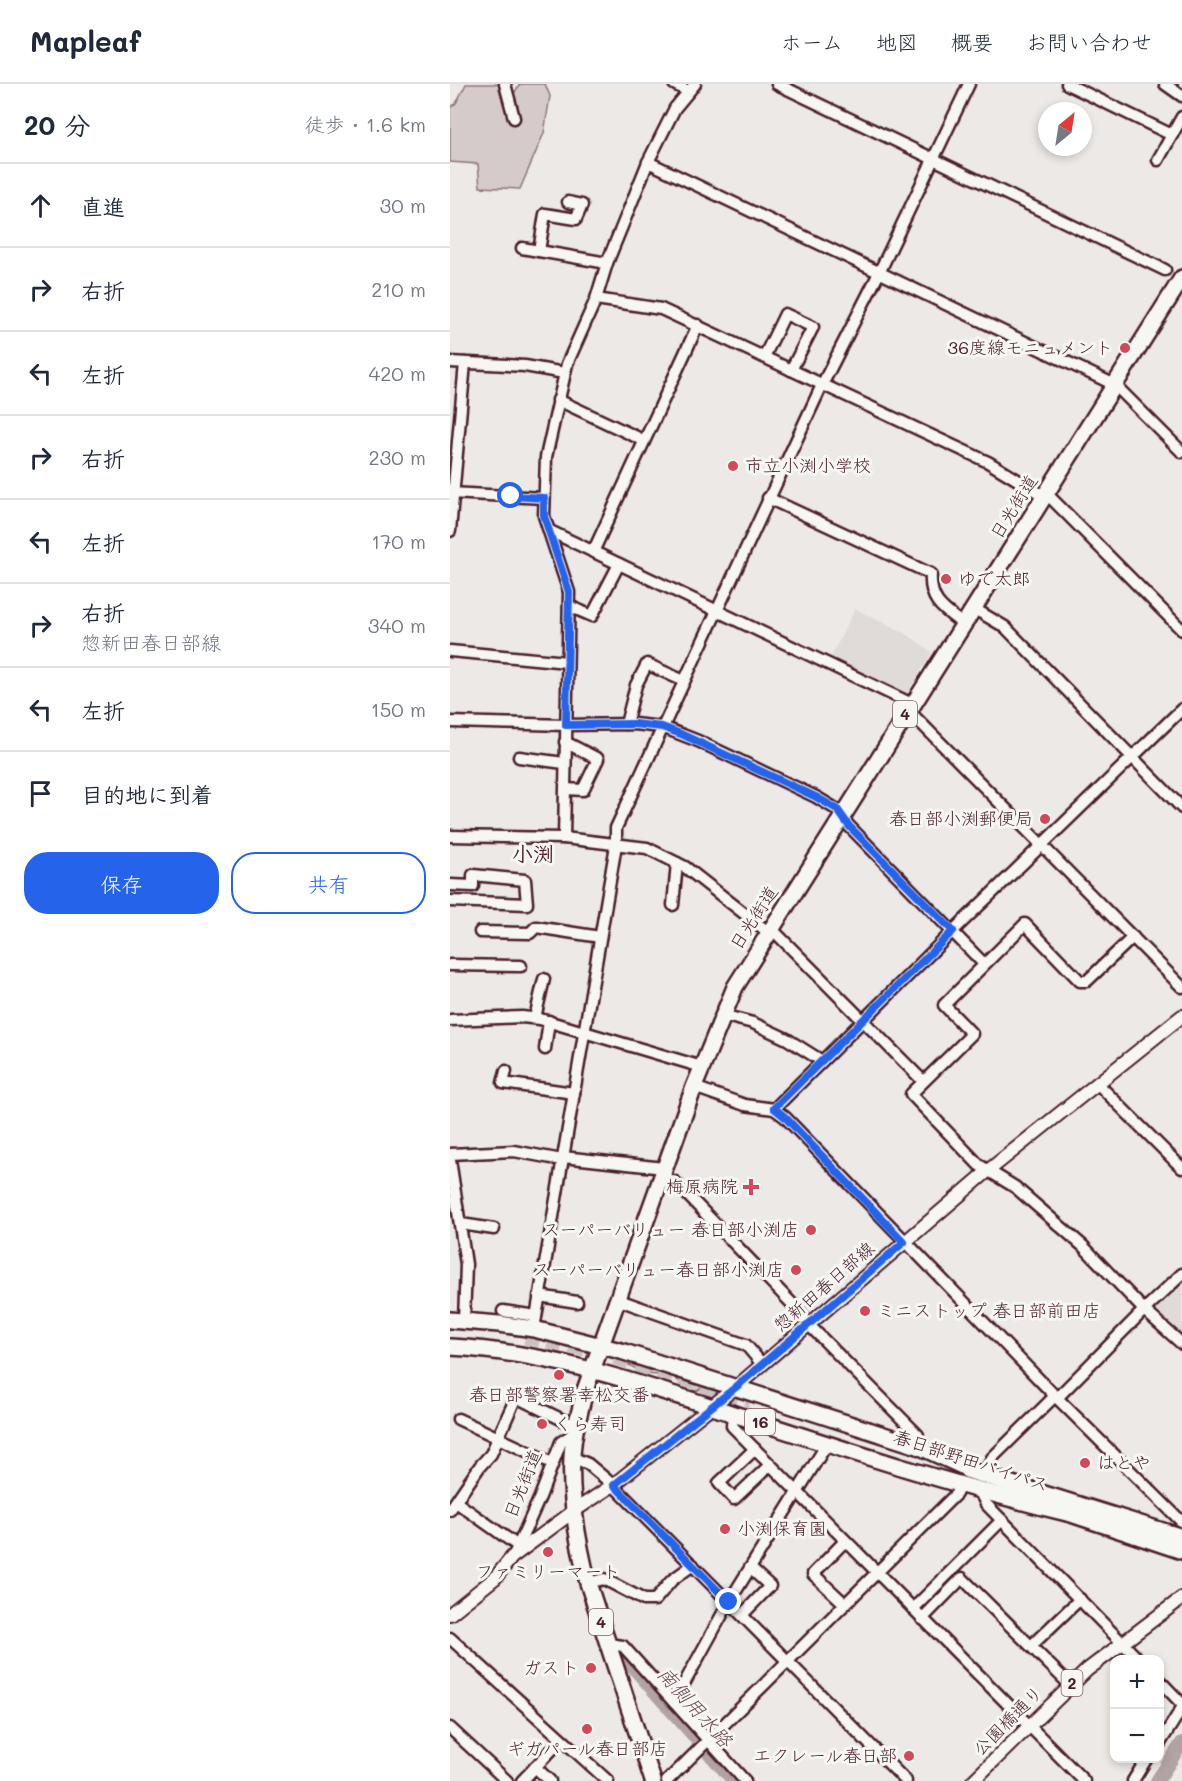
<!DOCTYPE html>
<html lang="ja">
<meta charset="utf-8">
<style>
body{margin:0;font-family:Mali,"Klee One",sans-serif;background:#f6f6f7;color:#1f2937}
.controls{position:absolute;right:18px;bottom:18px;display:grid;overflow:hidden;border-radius:12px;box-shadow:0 3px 9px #0003}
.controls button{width:54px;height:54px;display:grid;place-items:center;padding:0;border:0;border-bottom:2px solid #e0e1e3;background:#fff;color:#1f2937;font:30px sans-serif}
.compass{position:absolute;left:588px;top:18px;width:54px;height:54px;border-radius:50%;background:#fff;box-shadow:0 3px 9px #0003;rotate:30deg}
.stop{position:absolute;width:18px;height:18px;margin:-14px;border:4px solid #2563eb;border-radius:50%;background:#fff}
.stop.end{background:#2563eb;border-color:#fff;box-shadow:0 2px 6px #0008}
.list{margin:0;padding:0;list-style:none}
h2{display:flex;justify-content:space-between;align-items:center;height:78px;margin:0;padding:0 24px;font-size:26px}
h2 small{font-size:20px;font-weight:400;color:#747a83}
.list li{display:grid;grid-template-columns:39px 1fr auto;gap:18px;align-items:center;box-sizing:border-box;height:84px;padding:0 24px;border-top:2px solid #e0e1e3}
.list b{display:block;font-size:22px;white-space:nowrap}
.list p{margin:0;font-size:20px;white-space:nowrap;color:#747a83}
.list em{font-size:20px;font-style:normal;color:#747a83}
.actions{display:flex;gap:12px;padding:18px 24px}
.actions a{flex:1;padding:14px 0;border:2px solid #2563eb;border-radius:24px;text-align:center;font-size:21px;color:#2563eb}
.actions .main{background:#2563eb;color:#fff}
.icon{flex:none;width:33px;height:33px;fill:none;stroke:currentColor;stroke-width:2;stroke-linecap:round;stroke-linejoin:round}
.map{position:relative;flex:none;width:732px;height:1697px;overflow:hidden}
header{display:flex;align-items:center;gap:36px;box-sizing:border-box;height:84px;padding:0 30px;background:#fff;border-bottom:2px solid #e0e1e3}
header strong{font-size:28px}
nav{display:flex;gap:33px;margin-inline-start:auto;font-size:21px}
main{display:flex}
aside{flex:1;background:#fff}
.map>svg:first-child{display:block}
.built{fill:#e0dad8}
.green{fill:#d4cbca;stroke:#8f757a;stroke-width:1.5}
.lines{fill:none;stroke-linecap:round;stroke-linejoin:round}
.river{stroke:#b1a2a3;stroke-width:14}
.highway-tunnel{stroke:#ccc1c1;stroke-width:15;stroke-dasharray:15 8;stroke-linecap:butt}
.minor-casing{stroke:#4a1f2b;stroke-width:15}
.major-casing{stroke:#4a1f2b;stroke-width:16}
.highway-casing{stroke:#4a1f2b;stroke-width:20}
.minor{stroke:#f6f6f2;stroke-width:10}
.major{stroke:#f6f6f2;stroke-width:12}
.highway{stroke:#f6f6f2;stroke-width:15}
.route{stroke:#2563eb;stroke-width:8}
.poi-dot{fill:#d1495b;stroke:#f6f6f2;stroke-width:2}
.labels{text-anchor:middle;stroke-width:6;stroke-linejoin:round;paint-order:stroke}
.shield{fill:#f6f6f2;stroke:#7e6067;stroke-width:1.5}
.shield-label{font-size:16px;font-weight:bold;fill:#4a1f2b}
.poi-label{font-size:18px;fill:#4a1f2b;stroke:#f6f6f2;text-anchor:end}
.street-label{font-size:18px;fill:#4a1f2b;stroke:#f6f6f2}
.water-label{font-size:20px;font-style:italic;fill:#6e4d55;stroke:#f6f6f2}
.quarter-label{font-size:21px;font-weight:bold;fill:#4a1f2b;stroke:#f6f6f2}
</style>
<header>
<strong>Mapleaf</strong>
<nav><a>ホーム</a><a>地図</a><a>概要</a><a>お問い合わせ</a></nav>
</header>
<main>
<aside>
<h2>20 分<small>徒歩 · 1.6 km</small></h2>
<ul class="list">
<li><svg class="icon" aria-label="ahead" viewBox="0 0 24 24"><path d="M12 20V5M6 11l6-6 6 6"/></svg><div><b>直進</b></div><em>30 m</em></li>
<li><svg class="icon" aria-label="right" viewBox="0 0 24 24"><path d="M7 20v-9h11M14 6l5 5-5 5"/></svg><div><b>右折</b></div><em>210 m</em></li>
<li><svg class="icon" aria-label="left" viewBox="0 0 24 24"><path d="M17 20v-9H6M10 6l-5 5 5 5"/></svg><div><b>左折</b></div><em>420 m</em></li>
<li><svg class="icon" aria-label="right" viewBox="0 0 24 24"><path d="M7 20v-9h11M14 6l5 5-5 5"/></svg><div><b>右折</b></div><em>230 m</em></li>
<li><svg class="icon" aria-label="left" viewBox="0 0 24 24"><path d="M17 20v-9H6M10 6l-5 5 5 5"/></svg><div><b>左折</b></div><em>170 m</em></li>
<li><svg class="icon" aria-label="right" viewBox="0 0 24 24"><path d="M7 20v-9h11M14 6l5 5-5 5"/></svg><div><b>右折</b><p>惣新田春日部線</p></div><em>340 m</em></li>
<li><svg class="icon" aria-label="left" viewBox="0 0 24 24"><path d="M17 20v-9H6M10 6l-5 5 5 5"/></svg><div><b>左折</b></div><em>150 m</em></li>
<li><svg class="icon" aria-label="arrive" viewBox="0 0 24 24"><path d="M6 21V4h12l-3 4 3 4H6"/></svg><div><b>目的地に到着</b></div></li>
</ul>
<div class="actions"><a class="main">保存</a><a>共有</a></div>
</aside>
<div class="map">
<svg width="732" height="1697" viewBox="0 0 732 1697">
<rect width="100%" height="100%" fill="#ece9e6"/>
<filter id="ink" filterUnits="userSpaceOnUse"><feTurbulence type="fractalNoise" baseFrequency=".0167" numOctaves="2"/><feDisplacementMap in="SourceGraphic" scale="12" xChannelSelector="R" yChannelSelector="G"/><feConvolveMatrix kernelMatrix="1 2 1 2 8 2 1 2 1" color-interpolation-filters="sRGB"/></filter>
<g filter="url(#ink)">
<g class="built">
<polygon points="405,525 458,551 482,568 455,613 379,577"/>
<polygon points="732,1199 732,1251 706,1228 707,1224"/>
</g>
<g class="green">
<polygon points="16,0 50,0 52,7 65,8 70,0 95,0 100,12 94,49 70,105 30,103 28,80 0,78 0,24 6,19"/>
<polygon points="172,1271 258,1300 247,1307 240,1306 222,1292 195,1290 170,1276"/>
</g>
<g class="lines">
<g class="river">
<polyline points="176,1575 284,1697"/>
<polyline points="707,1697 732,1659"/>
</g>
<polyline class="highway-tunnel" points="75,1253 148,1268 300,1318"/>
<g class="minor-casing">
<g id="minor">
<polyline points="55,0 64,34"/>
<polyline points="224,0 238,7"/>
<polyline points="327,0 715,186"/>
<polyline points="617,0 722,51"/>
<polyline points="715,0 732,12"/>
<polyline points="708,76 732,33"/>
<polyline points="198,78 665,301 732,368"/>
<polyline points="72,164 157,179"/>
<polyline points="89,167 95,130 126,135 132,121 118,118"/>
<polyline points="146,215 211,225 538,378 594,412 601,414 732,546"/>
<polyline points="314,273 335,230 363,243 341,286"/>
<polyline points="0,278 75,282 114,289"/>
<polyline points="108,316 193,356"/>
<polyline points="0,409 94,414"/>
<path d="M318 414 481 490C479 517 493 525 513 540"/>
<polyline points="0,447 15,279"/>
<polyline points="100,447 462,620"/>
<polyline points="143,468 248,241"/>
<polyline points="119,522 142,532 169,480"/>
<polyline points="523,524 555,543 732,724"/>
<polyline points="0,567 117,578"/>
<polyline points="458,626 732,903"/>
<polyline points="0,638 116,641 184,640 212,643 248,657 366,713 386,725 399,742 534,880"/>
<polyline points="176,640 186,601 197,580 234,597"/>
<polyline points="115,658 148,675 133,706 116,705"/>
<polyline points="69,673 114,679"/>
<polyline points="0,752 114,754 197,764 235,783 318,848"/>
<polyline points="114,754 119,508 94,432 96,373 117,280 146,215 157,179 175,135 198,78 225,24 245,0"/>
<polyline points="0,801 23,802 23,791 75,796 77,820 0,817"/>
<polyline points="223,821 227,779"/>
<polyline points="321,844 473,997"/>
<polyline points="30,848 80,849 86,843 150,853"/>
<polyline points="683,853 637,897 630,897 575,840 494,921 522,950 461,1010 529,1081 565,1103 633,1162 694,1226 732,1260"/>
<polyline points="0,881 71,882"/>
<polyline points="272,931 303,939 337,955 372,977"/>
<polyline points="85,934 94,895"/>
<polyline points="0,936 72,933 90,935 252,983"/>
<polyline points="95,965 99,937"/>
<polyline points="56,987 53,999 124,1009"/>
<polyline points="647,999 732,1084"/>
<polyline points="244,1003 295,1021 324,1025 335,1033 607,1314 732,1438"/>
<polyline points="324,1025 503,847 732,625"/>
<polyline points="0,1070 64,1067 112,1076"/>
<polyline points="113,1073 214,1084"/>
<polyline points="0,1076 16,1180 14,1237"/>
<polyline points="212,1092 225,1098 350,1228 358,1240 468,1351 468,1362"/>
<polyline points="11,1140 44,1145"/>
<polyline points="89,1212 127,1218"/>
<polyline points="169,1216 296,1261 312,1280"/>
<polyline points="53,1227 86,1232"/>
<polyline points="84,1245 166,761 166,744 372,301 429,189 519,0"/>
<polyline points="607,1314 694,1226 732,1190"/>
<polyline points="283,1329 282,1342 634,1697"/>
<polyline points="8,1335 102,1379"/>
<polyline points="305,1365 269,1399 284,1415 320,1381"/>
<polyline points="124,1374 138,1380 163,1401 456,1697"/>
<polyline points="535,1392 542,1374 605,1312"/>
<polyline points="529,1406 536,1420 689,1576"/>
<polyline points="6,1418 68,1462"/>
<polyline points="0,1426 30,1382 41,1370 66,1313 119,1339 127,1340"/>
<polyline points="63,1473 90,1413 111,1358 125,1349"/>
<polyline points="138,1499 154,1495 194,1516 205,1516 222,1496 243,1481"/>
<polyline points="395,1520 363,1490 395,1457"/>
<polyline points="463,1525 552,1436"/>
<polyline points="292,1531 320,1502 300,1484"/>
<polyline points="472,1535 512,1494 620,1601"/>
<polyline points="0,1554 158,1697"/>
<polyline points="158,1560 173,1562 295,1697"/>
<polyline points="581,1562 630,1515"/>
<polyline points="710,1597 732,1620"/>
<polyline points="224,1618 279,1518 377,1360"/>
<polyline points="0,1644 57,1697"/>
<polyline points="710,1659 732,1624"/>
<polyline points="85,1683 100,1697"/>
<polyline points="72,1697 111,1656"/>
<polyline points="217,1697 506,1410 510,1401"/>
<polyline points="683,1697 697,1674"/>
</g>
</g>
<g class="major-casing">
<g id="major">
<polyline points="0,1530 45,1494 62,1473 124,1427 163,1401 286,1303 539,1086 732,932"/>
<polyline points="523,1697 637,1586 732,1514"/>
</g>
</g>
<g class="highway-casing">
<g id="highway">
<polyline points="0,1236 49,1240 84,1245 171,1267 468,1362 527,1389"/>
<path d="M0 1263C101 1268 195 1301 290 1332 398 1367 506 1402 617 1429"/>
<polyline points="517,1386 732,1453"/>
<polyline points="609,1426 732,1467"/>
<path d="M203 1697 138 1499C126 1452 116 1395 125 1347 128 1333 132 1320 135 1306L244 1003 285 903 732 194"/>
</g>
</g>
<use href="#minor" class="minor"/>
<use href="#major" class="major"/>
<use href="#highway" class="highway"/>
</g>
</g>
<g class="lines" filter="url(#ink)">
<polyline class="route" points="61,412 94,414 94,432 119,508 116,641 184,640 212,643 231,650 366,713 387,725 399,742 503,847 324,1024 335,1033 454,1158 286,1303 164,1401 279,1518"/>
</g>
<g class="poi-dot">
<circle cx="675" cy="264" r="6"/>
<circle cx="283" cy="382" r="6"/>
<circle cx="496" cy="495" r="6"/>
<circle cx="595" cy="735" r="6"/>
<path d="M298 1094h6v6h6v6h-6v6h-6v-6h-6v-6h6z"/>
<circle cx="361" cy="1146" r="6"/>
<circle cx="346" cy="1186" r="6"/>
<circle cx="415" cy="1227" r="6"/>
<circle cx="109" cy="1291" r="6"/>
<circle cx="92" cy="1340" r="6"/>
<circle cx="635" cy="1379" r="6"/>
<circle cx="275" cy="1445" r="6"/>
<circle cx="98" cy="1468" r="6"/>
<circle cx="141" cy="1584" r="6"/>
<circle cx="137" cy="1645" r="6"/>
<circle cx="459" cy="1672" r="6"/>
</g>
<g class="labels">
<g class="shield">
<rect x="443" y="617" width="24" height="26" rx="4.5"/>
<rect x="295" y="1325" width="30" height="26" rx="4.5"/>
<rect x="139" y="1525" width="24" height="26" rx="4.5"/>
<rect x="611.5" y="1586" width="21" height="26" rx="4.5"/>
</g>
<g class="shield-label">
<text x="455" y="636">4</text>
<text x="310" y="1344">16</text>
<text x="151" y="1544">4</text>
<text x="622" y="1605">2</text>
</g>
<g class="poi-label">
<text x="663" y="270">36度線モニュメント</text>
<text x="295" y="388" text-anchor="start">市立小渕小学校</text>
<text x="508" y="501" text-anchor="start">ゆで太郎</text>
<text x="583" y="741">春日部小渕郵便局</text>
<text x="288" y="1109">梅原病院</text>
<text x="349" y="1152">スーパーバリュー 春日部小渕店</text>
<text x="334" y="1192">スーパーバリュー春日部小渕店</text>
<text x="427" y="1233" text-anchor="start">ミニストップ 春日部前田店</text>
<text x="109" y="1317" text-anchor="middle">春日部警察署幸松交番</text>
<text x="104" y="1346" text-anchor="start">くら寿司</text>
<text x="647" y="1385" text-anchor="start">はとや</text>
<text x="287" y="1451" text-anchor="start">小渕保育園</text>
<text x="98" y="1494" text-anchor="middle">ファミリーマート</text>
<text x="129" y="1590">ガスト</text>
<text x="137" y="1671" text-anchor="middle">ギガパール春日部店</text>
<text x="447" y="1678">エクレール春日部</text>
</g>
<g class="street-label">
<text transform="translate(564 423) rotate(-58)" y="6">日光街道</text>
<text transform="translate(304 834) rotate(-57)" y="6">日光街道</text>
<text transform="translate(374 1203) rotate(-41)" y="6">惣新田春日部線</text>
<text transform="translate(521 1377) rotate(18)" y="6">春日部野田バイパス</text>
<text transform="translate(73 1400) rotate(-68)" y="6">日光街道</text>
<text transform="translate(558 1637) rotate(-45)" y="6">公園橋通り</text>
</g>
<g class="water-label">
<text transform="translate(245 1623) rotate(48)" y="7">南側用水路</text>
</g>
<g class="quarter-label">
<text x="83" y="777">小渕</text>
</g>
</g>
</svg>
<div class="controls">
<button>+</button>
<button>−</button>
</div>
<svg class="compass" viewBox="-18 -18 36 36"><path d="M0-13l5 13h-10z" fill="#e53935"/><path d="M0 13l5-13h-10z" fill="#747a83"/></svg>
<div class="stop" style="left:61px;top:412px"></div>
<div class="stop end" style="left:279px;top:1518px"></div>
</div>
</main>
